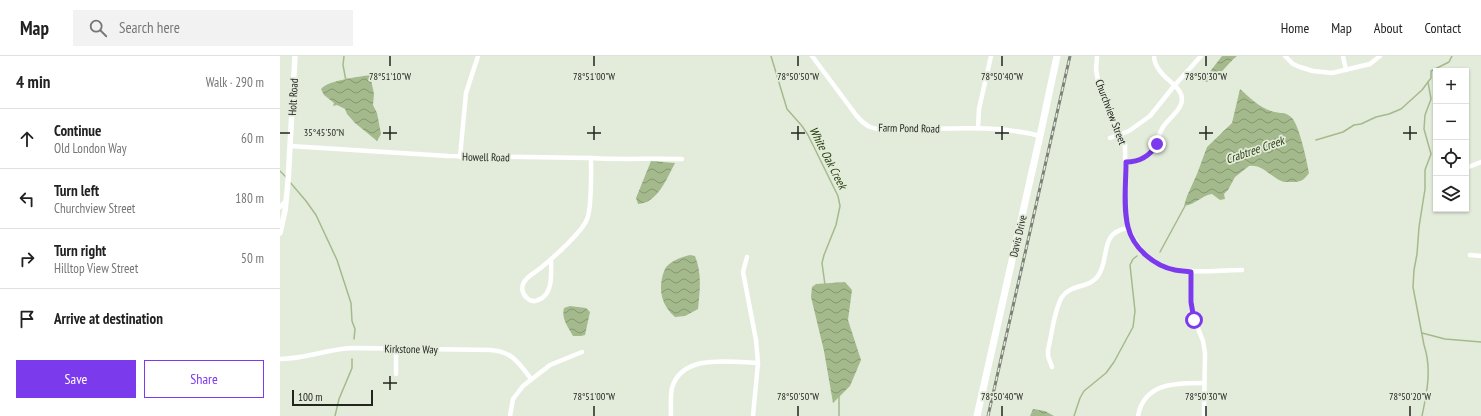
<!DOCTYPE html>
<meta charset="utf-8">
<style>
body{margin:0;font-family:"PT Sans Narrow",sans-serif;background:#f2f2f2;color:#222}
.controls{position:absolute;right:12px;top:12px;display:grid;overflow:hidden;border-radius:0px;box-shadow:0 1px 3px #0004}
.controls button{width:36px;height:36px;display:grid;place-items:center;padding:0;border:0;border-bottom:1px solid #e0e0e0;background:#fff;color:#222;font:20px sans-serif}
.scale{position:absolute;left:12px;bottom:10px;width:81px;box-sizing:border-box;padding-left:4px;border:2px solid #232620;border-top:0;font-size:11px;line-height:14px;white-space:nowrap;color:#232620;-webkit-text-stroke:3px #e3ecdb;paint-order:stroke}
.stop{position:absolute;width:12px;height:12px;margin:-9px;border:3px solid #7c3aed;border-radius:50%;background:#fff}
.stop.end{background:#7c3aed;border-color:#fff;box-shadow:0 1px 4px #0008}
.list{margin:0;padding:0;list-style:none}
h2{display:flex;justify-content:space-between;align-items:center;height:52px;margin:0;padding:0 16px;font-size:17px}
h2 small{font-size:13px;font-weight:400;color:#767676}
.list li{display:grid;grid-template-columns:26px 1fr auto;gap:12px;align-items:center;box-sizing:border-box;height:60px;padding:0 16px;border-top:1px solid #e0e0e0}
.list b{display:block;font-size:15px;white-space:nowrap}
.list p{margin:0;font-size:13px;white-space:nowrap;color:#767676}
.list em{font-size:13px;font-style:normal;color:#767676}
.actions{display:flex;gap:8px;padding:12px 16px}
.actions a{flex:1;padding:9px 0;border:1px solid #7c3aed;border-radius:0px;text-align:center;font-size:14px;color:#7c3aed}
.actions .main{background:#7c3aed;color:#fff}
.icon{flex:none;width:22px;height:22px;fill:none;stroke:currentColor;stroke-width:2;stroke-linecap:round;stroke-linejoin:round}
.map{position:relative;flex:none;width:1201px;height:360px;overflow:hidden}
header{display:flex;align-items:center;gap:24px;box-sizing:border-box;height:56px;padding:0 20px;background:#fff;border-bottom:1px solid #e0e0e0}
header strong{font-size:19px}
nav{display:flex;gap:22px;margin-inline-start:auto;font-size:14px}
.search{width:280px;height:36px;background:#f2f2f2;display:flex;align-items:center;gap:10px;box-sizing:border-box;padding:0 14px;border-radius:0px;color:#767676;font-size:15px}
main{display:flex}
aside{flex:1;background:#fff}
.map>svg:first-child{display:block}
.water{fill:url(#water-waves)}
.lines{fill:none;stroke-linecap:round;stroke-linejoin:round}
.stream{stroke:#a4ba8c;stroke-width:1.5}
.minor{stroke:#fff;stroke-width:4.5}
.tertiary{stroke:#fff;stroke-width:5.5}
.primary{stroke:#fff;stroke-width:7}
.rail-casing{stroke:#7b8176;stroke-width:3}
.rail{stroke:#e3ecdb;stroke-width:1.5;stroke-dasharray:4.5;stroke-linecap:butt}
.route{stroke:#7c3aed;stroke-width:5}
.ticks{fill:none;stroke:#232620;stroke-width:1.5}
.labels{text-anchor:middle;stroke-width:3.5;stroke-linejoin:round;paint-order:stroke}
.street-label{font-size:11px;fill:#232620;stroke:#e3ecdb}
.water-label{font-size:12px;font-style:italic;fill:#2c410e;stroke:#e3ecdb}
.ticks-label{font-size:10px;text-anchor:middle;fill:#232620;stroke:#e3ecdb;stroke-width:3.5;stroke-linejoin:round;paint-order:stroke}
</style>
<header>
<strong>Map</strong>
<div class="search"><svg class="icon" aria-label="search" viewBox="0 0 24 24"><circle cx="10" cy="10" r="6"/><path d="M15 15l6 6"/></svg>Search here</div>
<nav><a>Home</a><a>Map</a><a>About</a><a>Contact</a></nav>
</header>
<main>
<aside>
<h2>4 min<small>Walk · 290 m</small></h2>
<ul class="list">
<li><svg class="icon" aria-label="ahead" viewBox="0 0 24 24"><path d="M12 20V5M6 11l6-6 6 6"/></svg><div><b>Continue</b><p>Old London Way</p></div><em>60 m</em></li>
<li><svg class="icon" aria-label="left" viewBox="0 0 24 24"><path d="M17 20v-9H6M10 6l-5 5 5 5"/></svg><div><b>Turn left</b><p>Churchview Street</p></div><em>180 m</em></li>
<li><svg class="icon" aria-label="right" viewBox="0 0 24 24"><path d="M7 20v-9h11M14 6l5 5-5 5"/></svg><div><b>Turn right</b><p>Hilltop View Street</p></div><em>50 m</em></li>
<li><svg class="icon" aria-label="arrive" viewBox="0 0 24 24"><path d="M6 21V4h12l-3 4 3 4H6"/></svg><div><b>Arrive at destination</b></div></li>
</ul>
<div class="actions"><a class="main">Save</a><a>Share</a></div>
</aside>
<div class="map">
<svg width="1201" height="360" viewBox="0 0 1201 360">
<defs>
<pattern id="water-waves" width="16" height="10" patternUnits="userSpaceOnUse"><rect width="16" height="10" fill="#a4ba8c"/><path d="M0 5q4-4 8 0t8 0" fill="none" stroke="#859772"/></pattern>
</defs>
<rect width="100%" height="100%" fill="#e3ecdb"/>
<g class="water">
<path d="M942 0H957C947 8 938 23 926 26L924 24 925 22Z"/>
<path d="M90 19 94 38 93 49 97 57 101 78 97 85 75 67 67 58 65 53 57 49 53 50 54 47 44 39 41 33C48 24 79 21 90 19Z"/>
<path d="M960 33C969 41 979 51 991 55 998 58 1005 55 1011 61 1019 67 1027 106 1029 117 1024 124 1021 126 1013 126 1010 126 1006 126 1004 126 991 122 983 108 969 110L955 121 948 134 944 138 945 143 940 144 932 138C922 139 917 148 904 150L907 140 917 118 927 91 952 67Z"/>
<path d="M371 105 395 107C387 122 378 147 358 148L356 142Z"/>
<path d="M410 199 415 200C422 217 420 235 418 253L405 260 395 261C382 250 378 235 383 218 384 216 385 212 387 210 393 204 402 201 410 199Z"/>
<polygon points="565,226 572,234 568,264 581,304 570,330 553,347 544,295 531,241 532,231 536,228"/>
<path d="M290 250 306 252 310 256 305 279 301 280H293C288 271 281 262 284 252Z"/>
<polygon points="753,353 765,355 774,360 750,360"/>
</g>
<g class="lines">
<g class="stream">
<polyline points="64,0 63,9 66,25"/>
<polyline points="491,0 507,53 522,70 528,79 558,140 560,150 556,169 544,199 542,207 545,229"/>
<polyline points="1036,84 1063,76 1074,69 1081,68 1096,61 1109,58 1121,53 1142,34 1151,22 1151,15 1169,6 1172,0"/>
<polyline points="0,115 7,122"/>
<polyline points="9,125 26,145 36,159 57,204 71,247 72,265 75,273 74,283"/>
<polyline points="880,196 905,150"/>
<polyline points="1142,277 1165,283 1201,286"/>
<polyline points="559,340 559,360"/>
<polyline points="55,360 59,343 72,312 72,303"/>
<polyline points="794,360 800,342 804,335 826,317 834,306 853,271 855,255 850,209 853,203 857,200"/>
<path d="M1142 360C1147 336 1152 313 1144 289L1133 231 1134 214 1137 198 1139 171 1145 133V114L1151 98 1144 73 1145 59 1151 43 1148 26"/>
</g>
<g class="minor">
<path d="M532 0 576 59C580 64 584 68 590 71 606 77 628 73 645 73 683 72 723 70 760 80"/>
<path d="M817 0 816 14 819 30 845 89 846 162C851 187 870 211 897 214 918 217 940 214 962 214"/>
<polyline points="1005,0 1013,8 1020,11 1033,15 1052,17 1090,8 1100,0"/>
<polyline points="1063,0 1066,14"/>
<polyline points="698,72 699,53 711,0"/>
<polyline points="830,82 849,75 870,60 894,30 921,0"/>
<path d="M10 90 168 100 311 102C342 104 372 102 402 103"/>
<polyline points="180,101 186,37 198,0"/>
<path d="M846 106C855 106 862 104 869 98 878 91 877 80 883 71 888 63 902 54 902 43 902 28 875 21 874 0"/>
<polyline points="1186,112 1201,106"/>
<polyline points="0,151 6,145"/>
<polyline points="1190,199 1201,200"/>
<polyline points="467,201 463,216 476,284 478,307"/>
<path d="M271 203C271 215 274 239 258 244 254 246 250 245 247 242 242 238 241 231 244 226 248 219 258 215 263 210 274 201 303 175 307 163 312 152 311 116 311 102"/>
<polyline points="911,216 912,257 923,285 925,297 924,360"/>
<polyline points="116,292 116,318"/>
<path d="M0 303C25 303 47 293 72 292L211 294C233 296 239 307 251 323"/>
<path d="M772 311 768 300V294C772 278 774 254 782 241 791 228 810 232 818 220 831 201 818 177 848 172"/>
<polyline points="230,360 233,343 243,330 270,309 302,296"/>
<path d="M391 360C391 351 390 341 392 332 402 297 451 306 478 307L473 360"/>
<path d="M858 360C864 326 897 327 924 327"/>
</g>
<polyline class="tertiary" points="0,177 5,155 8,126 15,0"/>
<polyline class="primary" points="697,360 760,80 777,0"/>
<g class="rail-casing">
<polyline id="rail" points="708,360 790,0"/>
</g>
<use href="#rail" class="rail"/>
</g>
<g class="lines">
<path class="route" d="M877 88C870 100 860 106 846 106 846 126 843 152 848 171 853 192 874 210 895 214 900 215 906 215 911 216V246L914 264"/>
</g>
<path class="ticks" d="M110 0V10M314 0V10M518 0V10M722 0V10M926 0V10M110 70V84M314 70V84M518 70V84M722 70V84M926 70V84M1130 70V84M0 77H10M103 77H117M307 77H321M511 77H525M715 77H729M919 77H933M1123 77H1137M110 320V334M103 327H117M314 350V360M518 350V360M722 350V360M926 350V360M1130 350V360"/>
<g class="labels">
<g class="street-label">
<text transform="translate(13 41) rotate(-87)" y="4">Holt Road</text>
<text transform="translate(831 56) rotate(69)" y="4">Churchview Street</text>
<text transform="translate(629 72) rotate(1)" y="4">Farm Pond Road</text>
<text transform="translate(206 101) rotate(1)" y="4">Howell Road</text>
<text transform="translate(738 180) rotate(-77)" y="4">Davis Drive</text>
<text transform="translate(131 293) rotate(1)" y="4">Kirkstone Way</text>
</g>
<g class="water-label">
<text transform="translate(975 94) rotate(-19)" y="4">Crabtree Creek</text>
<text transform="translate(548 102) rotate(63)" y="4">White Oak Creek</text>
</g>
</g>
<g class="ticks-label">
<text x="110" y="24">78°51'10"W</text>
<text x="314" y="24">78°51'00"W</text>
<text x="518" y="24">78°50'50"W</text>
<text x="722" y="24">78°50'40"W</text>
<text x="926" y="24">78°50'30"W</text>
<text x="44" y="80">35°45'50"N</text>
<text x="314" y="344">78°51'00"W</text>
<text x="518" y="344">78°50'50"W</text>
<text x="722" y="344">78°50'40"W</text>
<text x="926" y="344">78°50'30"W</text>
<text x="1130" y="344">78°50'20"W</text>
</g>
</svg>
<div class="controls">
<button>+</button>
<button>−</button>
<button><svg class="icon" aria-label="locate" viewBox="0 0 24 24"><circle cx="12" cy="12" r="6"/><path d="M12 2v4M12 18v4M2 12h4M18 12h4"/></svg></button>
<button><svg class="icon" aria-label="layers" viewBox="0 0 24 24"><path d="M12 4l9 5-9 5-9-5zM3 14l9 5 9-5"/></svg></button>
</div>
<div class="scale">100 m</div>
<div class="stop" style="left:914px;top:264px"></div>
<div class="stop end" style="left:877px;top:88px"></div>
</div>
</main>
